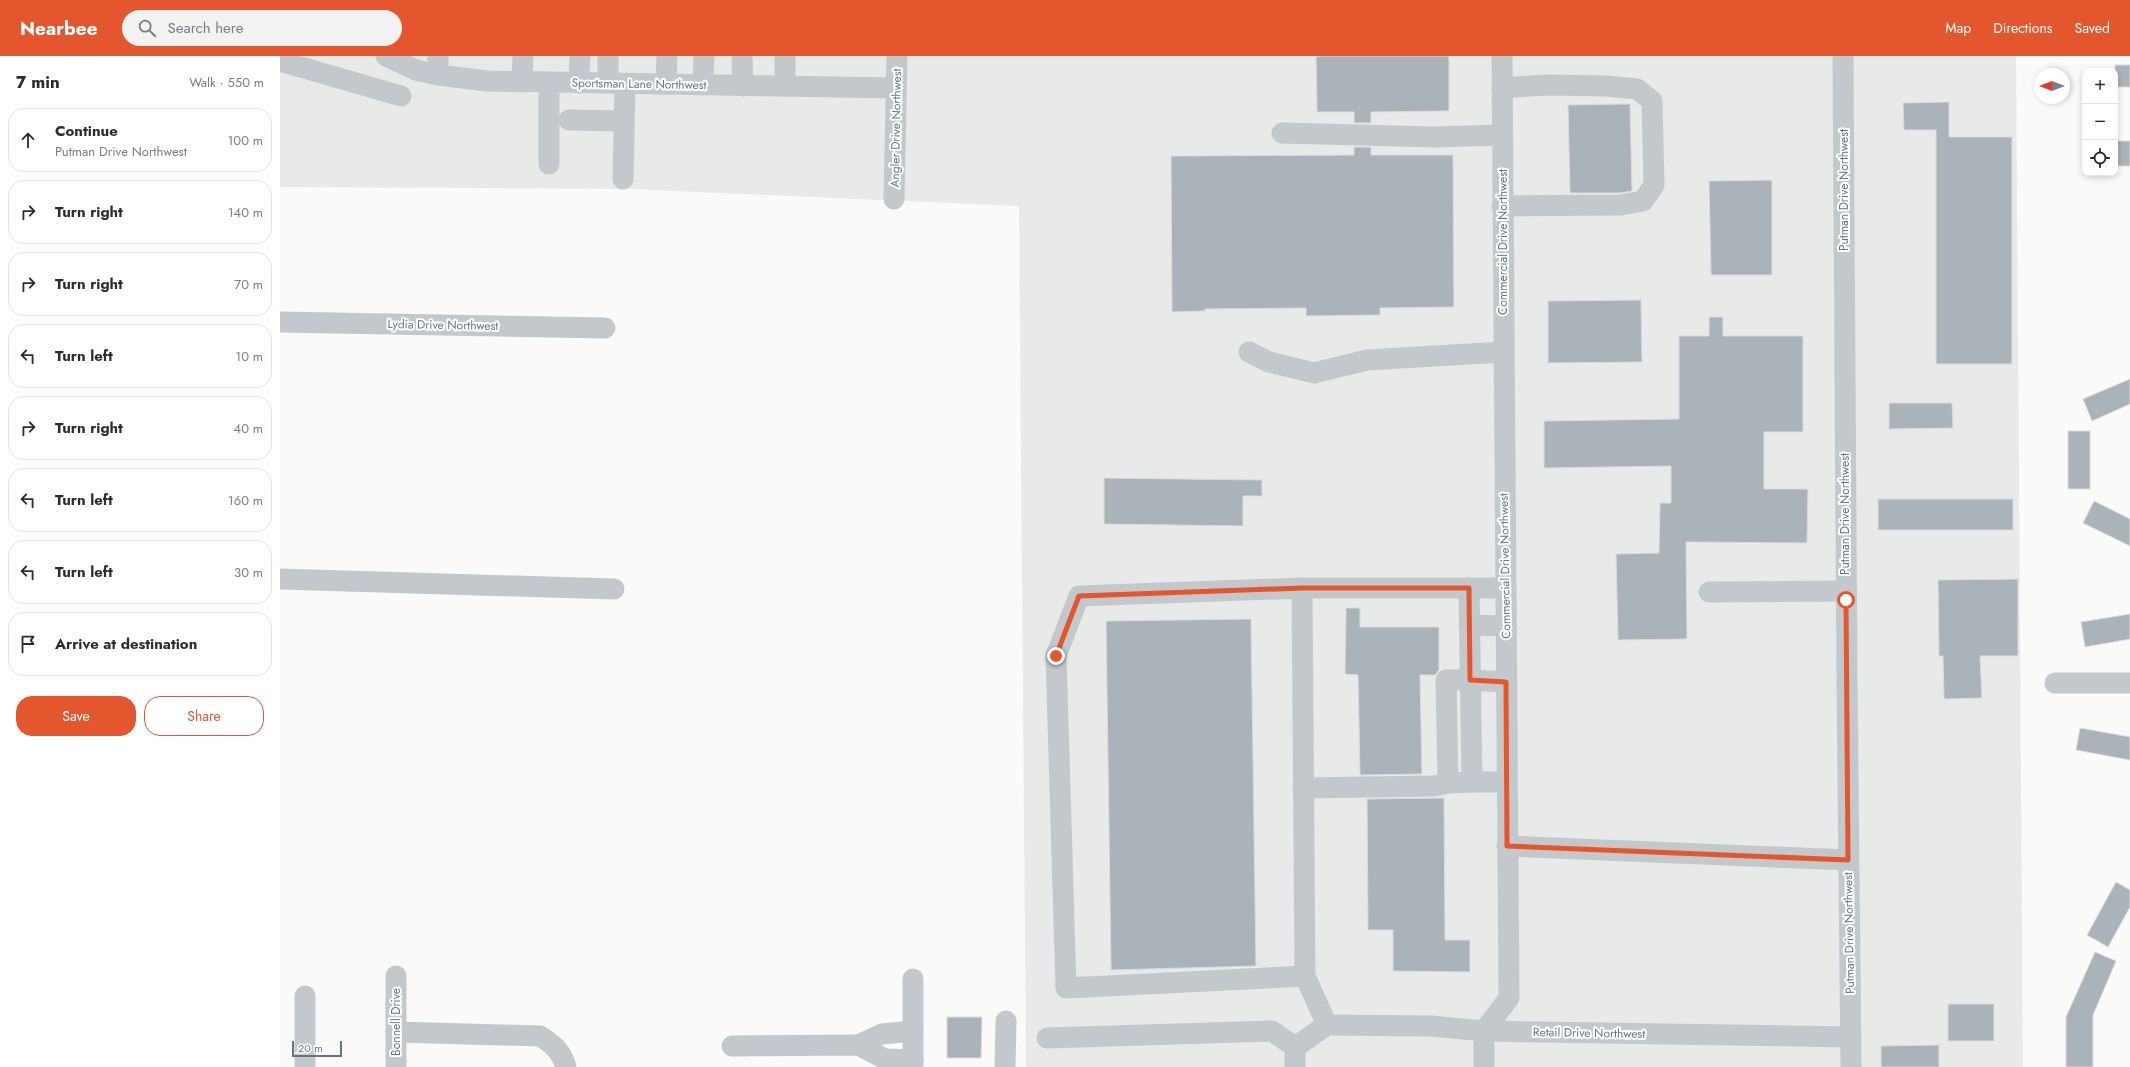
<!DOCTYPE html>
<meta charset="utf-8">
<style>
body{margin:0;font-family:Jost,sans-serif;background:#f2f2f3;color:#2b2b33}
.controls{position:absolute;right:12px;top:12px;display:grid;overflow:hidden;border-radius:8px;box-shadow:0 2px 6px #0003}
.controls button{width:36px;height:36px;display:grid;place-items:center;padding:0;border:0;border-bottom:1px solid #e1e1e2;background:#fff;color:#2b2b33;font:20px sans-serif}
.compass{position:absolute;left:1754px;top:12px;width:36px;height:36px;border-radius:50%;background:#fff;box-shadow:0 2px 6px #0003;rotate:270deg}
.scale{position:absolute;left:12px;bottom:10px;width:50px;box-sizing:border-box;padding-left:4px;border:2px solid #657683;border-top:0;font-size:11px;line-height:14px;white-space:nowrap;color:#657683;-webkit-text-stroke:3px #fff;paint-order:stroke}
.stop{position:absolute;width:12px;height:12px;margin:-9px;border:3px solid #e4572e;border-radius:50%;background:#fff}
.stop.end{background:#e4572e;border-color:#fff;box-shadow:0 1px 4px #0008}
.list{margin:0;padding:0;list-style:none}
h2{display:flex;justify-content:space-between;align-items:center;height:52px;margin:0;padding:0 16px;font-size:17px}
h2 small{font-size:13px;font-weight:400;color:#7c7c81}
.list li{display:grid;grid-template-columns:26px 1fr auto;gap:12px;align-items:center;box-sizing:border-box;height:64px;margin:0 8px 8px;padding:0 8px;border:1px solid #e1e1e2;border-radius:16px}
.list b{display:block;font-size:15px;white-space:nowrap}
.list p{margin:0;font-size:13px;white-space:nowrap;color:#7c7c81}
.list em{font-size:13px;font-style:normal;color:#7c7c81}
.actions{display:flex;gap:8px;padding:12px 16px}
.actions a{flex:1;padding:9px 0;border:1px solid #e4572e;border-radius:16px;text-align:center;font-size:14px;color:#e4572e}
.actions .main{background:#e4572e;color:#fff}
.icon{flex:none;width:22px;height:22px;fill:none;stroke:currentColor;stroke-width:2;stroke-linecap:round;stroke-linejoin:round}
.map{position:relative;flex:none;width:1850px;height:1011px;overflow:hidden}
header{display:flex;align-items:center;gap:24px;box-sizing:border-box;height:56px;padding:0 20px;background:#e4572e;color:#fff}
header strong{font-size:19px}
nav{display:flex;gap:22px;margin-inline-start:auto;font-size:14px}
.search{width:280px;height:36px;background:#f2f2f3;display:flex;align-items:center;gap:10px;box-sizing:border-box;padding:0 14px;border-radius:22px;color:#7c7c81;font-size:15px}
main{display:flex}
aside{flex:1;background:#fff}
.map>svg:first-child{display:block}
.built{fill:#e8e9e9}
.building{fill:#aab3b9;stroke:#dcdcda}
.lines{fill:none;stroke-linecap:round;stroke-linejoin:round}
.minor{stroke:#c3c8cc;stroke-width:21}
.route{stroke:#e4572e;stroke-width:5}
.labels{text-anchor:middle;stroke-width:4;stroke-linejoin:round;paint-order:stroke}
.street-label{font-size:12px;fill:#657683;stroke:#fff}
</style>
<header>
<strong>Nearbee</strong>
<div class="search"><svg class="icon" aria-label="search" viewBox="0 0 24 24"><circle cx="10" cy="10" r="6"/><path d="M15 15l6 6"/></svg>Search here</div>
<nav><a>Map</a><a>Directions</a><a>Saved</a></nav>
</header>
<main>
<aside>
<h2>7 min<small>Walk · 550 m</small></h2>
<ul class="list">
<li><svg class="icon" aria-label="ahead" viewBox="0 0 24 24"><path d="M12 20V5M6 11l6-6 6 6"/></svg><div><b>Continue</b><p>Putman Drive Northwest</p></div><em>100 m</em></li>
<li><svg class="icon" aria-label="right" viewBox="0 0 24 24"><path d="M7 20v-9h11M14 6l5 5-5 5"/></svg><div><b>Turn right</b></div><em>140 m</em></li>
<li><svg class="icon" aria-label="right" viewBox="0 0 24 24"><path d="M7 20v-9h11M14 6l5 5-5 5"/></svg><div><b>Turn right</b></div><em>70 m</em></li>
<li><svg class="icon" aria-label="left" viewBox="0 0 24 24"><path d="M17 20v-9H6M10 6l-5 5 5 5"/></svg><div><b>Turn left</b></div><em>10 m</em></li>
<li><svg class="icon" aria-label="right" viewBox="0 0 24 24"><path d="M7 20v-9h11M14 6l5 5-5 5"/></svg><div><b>Turn right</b></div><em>40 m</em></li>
<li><svg class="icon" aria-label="left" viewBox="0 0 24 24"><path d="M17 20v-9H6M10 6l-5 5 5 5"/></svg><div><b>Turn left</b></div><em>160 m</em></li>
<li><svg class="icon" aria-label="left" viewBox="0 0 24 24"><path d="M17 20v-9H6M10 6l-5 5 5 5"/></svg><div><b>Turn left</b></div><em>30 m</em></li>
<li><svg class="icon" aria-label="arrive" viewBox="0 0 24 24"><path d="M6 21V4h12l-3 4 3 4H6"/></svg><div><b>Arrive at destination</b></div></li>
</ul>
<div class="actions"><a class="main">Save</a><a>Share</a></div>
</aside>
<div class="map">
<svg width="1850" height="1011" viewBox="0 0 1850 1011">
<rect width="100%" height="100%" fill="#fafaf8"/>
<polygon class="built" points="0,0 1736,0 1743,1011 746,1011 739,150 349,133 0,131"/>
<g class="building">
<polygon points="1036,0 1169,0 1169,55 1091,56 1091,67 1074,67 1074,56 1037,56"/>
<rect x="1835" y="9" width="15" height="22"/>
<polygon points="1669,46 1669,81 1732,81 1732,308 1656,308 1656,74 1624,74 1623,47"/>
<polygon points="1350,48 1352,135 1340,137 1290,137 1288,49"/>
<rect x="1835" y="85" width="15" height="25"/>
<polygon points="1074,91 1091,91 1091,99 1173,99 1174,251 1100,252 1100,259 1026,260 1026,252 925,253 925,255 892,256 891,100 1074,99"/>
<polygon points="1492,124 1492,219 1431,219 1429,125"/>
<polygon points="1361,244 1362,306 1268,307 1268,245"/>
<polygon points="1429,261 1443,261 1443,280 1523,280 1523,376 1484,376 1484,433 1528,433 1527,487 1406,486 1407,583 1338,584 1336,498 1379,497 1380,447 1391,447 1391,410 1264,412 1264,365 1399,363 1399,280 1429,280"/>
<polygon points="1850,323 1850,348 1812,365 1803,343"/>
<polygon points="1609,347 1672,347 1673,372 1609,373"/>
<rect x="1788" y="375" width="22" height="58"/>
<polygon points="824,422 982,424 982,440 963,440 963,470 824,468"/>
<rect x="1598" y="443" width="135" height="31"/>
<polygon points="1814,445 1850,463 1850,490 1803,467"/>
<polygon points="1738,523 1738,600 1700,600 1702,642 1664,643 1663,600 1659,600 1658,524"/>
<polygon points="1066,552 1080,552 1080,571 1159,571 1159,614 1155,619 1140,619 1142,718 1080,719 1078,619 1065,618"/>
<polygon points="1850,558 1850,583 1805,591 1801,566"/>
<polygon points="971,563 976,910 831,914 826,565"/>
<polygon points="1800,672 1850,681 1850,704 1796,694"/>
<polygon points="1164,742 1165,884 1190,884 1190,916 1113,915 1113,874 1088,874 1087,743"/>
<polygon points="1836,826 1850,834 1850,851 1828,891 1807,879"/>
<polygon points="1815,896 1836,905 1813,959 1813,1011 1786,1011 1786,961"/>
<rect x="1668" y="948" width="46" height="37"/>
<polygon points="667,961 702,961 701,1002 667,1002"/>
<polygon points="1659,989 1659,1011 1601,1011 1601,990"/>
</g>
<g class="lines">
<g class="minor">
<polyline points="106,0 136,14 158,19 207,25 616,32"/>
<polyline points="462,0 463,30"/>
<polyline points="1563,0 1567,626 1571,1011"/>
<polyline points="0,5 121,40"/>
<polyline points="158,19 158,0"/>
<polyline points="242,26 243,0"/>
<polyline points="269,27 269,108"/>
<polyline points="299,27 300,0"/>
<polyline points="328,27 328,0"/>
<polyline points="386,28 387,0"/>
<polyline points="423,29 424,0"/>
<polyline points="505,30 505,0"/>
<polyline points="1222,32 1266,29 1326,30 1357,33 1372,45 1374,129 1363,145 1341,149 1222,150"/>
<polyline points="289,64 344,65"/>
<polyline points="1002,77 1154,81 1222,79"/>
<polyline points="343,123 345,28"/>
<polyline points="614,143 617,0"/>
<polyline points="0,266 325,272"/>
<polyline points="969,296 989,306 1034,317 1087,304 1223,296"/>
<polyline points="0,523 334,533"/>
<polyline points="1022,532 1025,920 1047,969"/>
<polyline points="1189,532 1192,726 1168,727 1166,624 1190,624 1226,626"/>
<polyline points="1429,536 1566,535"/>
<polyline points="1189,569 1226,570"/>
<polyline points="1775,627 1850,627"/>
<polyline points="1192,726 1226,726"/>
<polyline points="1023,732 1154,730 1168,727"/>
<polyline points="1227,790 1568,804"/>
<polyline points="1025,920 786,932 776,600 799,540 1022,532 1225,532"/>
<polyline points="1047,969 1151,970 1204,975 1571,981"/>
<path d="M116 976 260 980C273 988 282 996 286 1011"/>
<polyline points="767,982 992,975 1015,991"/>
<polyline points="578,989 602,978 633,975"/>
<polyline points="452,990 578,989 605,1003 633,1004"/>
<polyline points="25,1011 25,940"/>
<polyline points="116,1011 116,920"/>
<polyline points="633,1011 633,923"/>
<polyline points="725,1011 726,965"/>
<polyline points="1015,1011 1015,991 1047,969"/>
<polyline points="1204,1011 1204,975 1229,942 1222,0"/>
</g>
</g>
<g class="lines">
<polyline class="route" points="776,600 799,540 1022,532 1189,532 1190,624 1226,626 1227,790 1568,804 1566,544"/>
</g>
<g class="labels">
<g class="street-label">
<text transform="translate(359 28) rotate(1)" y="4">Sportsman Lane Northwest</text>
<text transform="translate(616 72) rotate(-89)" y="4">Angler Drive Northwest</text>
<text transform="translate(1564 134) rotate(-90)" y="4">Putman Drive Northwest</text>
<text transform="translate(1223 186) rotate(-90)" y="4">Commercial Drive Northwest</text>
<text transform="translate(163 269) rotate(1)" y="4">Lydia Drive Northwest</text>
<text transform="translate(1565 458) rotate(-90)" y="4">Putman Drive Northwest</text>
<text transform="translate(1225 510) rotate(-91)" y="4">Commercial Drive Northwest</text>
<text transform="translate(1569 877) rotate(-91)" y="4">Putman Drive Northwest</text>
<text transform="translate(116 966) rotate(-90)" y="4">Bonnell Drive</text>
<text transform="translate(1309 977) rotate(1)" y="4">Retail Drive Northwest</text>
</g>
</g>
</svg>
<div class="controls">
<button>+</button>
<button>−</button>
<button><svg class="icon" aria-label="locate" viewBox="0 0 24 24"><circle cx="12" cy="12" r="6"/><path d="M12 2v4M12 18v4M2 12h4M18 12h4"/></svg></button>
</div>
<svg class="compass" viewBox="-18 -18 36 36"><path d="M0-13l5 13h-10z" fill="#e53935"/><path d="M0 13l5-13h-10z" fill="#7c7c81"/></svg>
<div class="scale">20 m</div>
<div class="stop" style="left:1566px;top:544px"></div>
<div class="stop end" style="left:776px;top:600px"></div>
</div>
</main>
